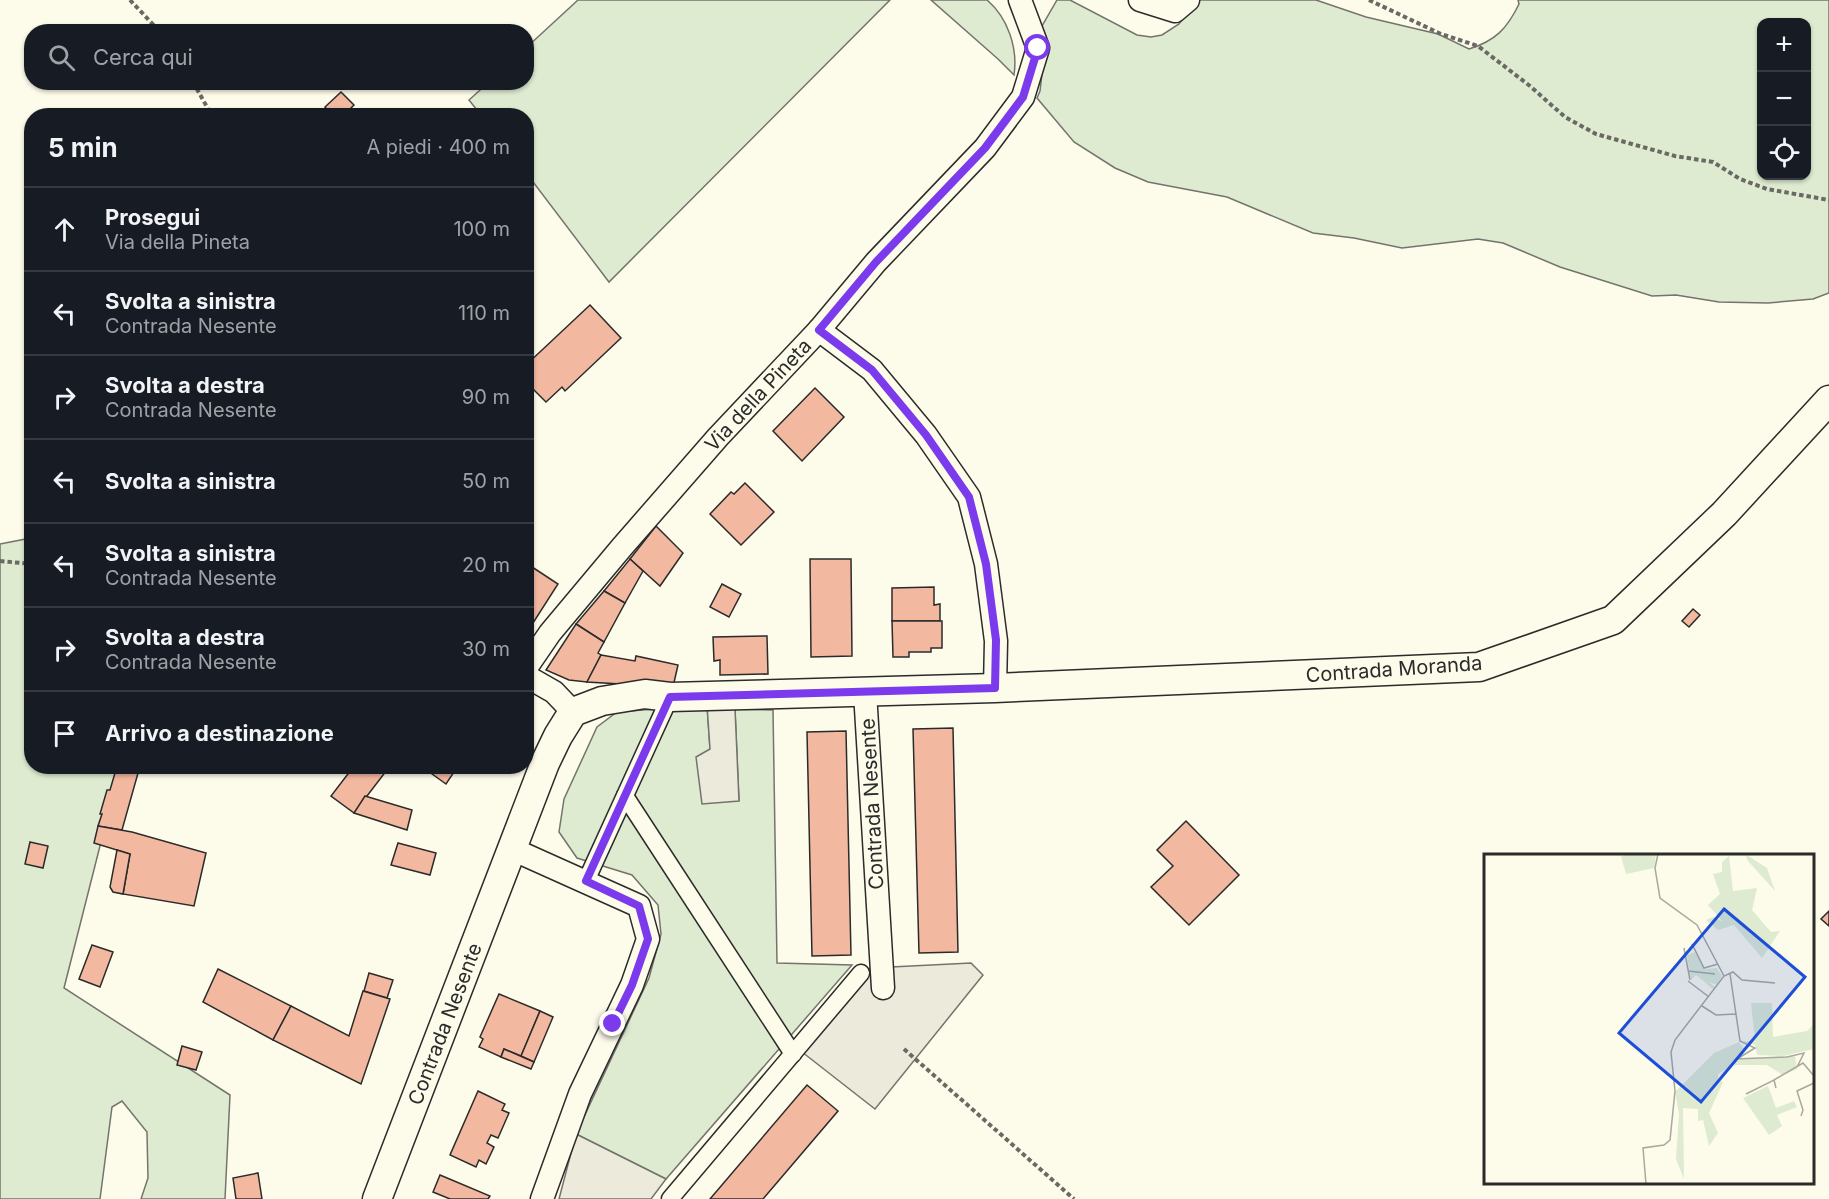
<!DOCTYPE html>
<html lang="it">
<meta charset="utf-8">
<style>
body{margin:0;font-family:Inter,sans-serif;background:#242831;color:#f1f3f6}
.controls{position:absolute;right:18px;top:18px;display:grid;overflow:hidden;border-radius:12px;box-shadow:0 2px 4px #0004}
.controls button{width:54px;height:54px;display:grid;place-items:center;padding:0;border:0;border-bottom:2px solid #363941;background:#171b24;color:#f1f3f6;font:30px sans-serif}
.stop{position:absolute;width:18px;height:18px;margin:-14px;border:4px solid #7c3aed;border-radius:50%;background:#fff}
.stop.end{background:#7c3aed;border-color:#fff;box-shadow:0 2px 6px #0008}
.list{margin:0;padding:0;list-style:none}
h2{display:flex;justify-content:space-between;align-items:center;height:78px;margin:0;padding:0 24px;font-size:26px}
h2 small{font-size:20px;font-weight:400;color:#9ea1a6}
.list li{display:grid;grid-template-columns:39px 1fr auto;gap:18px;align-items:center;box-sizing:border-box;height:84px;padding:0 24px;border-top:2px solid #363941}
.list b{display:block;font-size:22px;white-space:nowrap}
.list p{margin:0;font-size:20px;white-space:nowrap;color:#9ea1a6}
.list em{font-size:20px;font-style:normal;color:#9ea1a6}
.icon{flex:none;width:33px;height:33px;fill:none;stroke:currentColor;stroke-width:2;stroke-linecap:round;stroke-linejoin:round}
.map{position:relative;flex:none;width:1829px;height:1199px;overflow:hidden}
.search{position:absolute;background:#171b24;box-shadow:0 2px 4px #0004;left:24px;top:24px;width:510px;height:66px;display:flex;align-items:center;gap:15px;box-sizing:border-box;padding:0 21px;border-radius:24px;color:#9ea1a6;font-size:22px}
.panel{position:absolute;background:#171b24;box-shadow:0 2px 4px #0004;left:24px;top:108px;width:510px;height:666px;border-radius:24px}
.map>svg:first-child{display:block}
.green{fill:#deebd1;stroke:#74746e;stroke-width:1.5;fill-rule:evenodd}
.parking{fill:#eceadb;stroke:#74746e;stroke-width:1.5}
.building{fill:#f2b8a0;stroke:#2b2b2b;stroke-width:1.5}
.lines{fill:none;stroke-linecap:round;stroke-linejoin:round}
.pedestrian-casing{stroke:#2b2b2b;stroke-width:19}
.minor-casing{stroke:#2b2b2b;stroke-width:25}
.tertiary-casing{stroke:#2b2b2b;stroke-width:31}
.path{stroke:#6a6964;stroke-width:4;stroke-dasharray:4.5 3;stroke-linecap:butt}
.pedestrian{stroke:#fdfbea;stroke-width:16}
.minor{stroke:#fdfbea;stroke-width:22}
.tertiary{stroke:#fdfbea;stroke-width:28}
.route{stroke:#7c3aed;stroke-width:8}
.labels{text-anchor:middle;stroke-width:4.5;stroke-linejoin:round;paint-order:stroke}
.street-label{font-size:20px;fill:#2b2b2b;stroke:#fdfbea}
.inset-road{fill:none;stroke:#a9a89e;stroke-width:1.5}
.view{fill:#1d4ed8;fill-opacity:0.15;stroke:#1d4ed8;stroke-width:3}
.inset-edge{fill:none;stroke:#2b2b2b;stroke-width:3}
</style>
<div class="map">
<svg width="1829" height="1199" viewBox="0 0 1829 1199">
<rect width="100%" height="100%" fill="#fdfbea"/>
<g class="green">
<polygon points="578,0 890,0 609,282 527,174 526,116 481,115 469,100 488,83 526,82 527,47"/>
<path d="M931 0H987C1008 18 1018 48 1014 75L998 59Z"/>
<path d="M1057 0H1070L1137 35 1151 37 1162 35 1179 24 1187 14 1192 0H1316L1366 17 1438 34 1469 49C1495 41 1507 29 1519 4L1518 0H1829V293L1813 299 1768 303 1719 302 1676 295 1652 296 1560 267 1503 243 1478 239 1402 248 1354 238 1313 233 1227 197 1148 182 1115 168 1074 142 1037 98 1040 91 1043 65 1038 33ZM1762 22H1806V176H1762Z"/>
<polygon points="31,538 32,766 120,767 64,988 230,1095 225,1199 141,1199 148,1178 147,1132 122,1101 112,1107 100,1199 0,1199 0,544"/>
<polygon points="707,705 710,749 739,801 735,709 773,710 777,963 852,965 666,1179 576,1134 649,978 661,934 658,905 632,875 577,858 559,832 564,799 597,727 617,712"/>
</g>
<g class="parking">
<polygon points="707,705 735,709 739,801 702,804 696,757 710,749"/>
<polygon points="971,963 983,975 875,1109 802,1052 871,968"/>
<polygon points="576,1134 666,1179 651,1199 559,1199"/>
</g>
<g class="building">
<polygon points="341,92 354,105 343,116 333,116 325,107"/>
<polygon points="590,305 621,338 565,391 562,387 546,402 526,382 526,365"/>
<polygon points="815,388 844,417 802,461 773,431"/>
<polygon points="745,483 774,512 741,545 710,514 731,492 734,494"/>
<polygon points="656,526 683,553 660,586 630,559"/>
<polygon points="630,559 643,571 625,603 604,591"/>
<polygon points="810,559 851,559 852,656 811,657"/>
<polygon points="526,563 558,584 526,634"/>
<polygon points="722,584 741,594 729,617 710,607"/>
<polygon points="934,587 934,605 940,604 940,621 892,621 892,588"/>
<polygon points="604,591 625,603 604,642 576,624"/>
<polygon points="1693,609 1700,615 1689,627 1682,621"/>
<polygon points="892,621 942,621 942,648 931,648 931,652 909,652 909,657 893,657"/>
<polygon points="576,624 604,642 598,653 601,655 587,682 569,680 546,670"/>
<polygon points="767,636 768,674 720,675 720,660 714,661 713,637"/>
<polygon points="601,655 635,661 636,656 678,665 673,687 587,682"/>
<polygon points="953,728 958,952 919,953 913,729"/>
<polygon points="846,731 851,955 812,956 807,732"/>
<polygon points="104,766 140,766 122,830 98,826 102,814 100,814 107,790 110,790 115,773 103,769"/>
<polygon points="354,766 390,766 354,813 331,796"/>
<polygon points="421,766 458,766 446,784"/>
<polygon points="365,796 412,810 407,830 354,813"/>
<polygon points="1186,821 1239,875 1189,925 1151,887 1173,866 1157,850"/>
<polygon points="98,826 132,832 206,853 194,906 123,894 130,854 94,843"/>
<polygon points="30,842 48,846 43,868 25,864"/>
<polygon points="398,843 436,853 430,875 391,865"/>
<polygon points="117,850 130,854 123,894 113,892 110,887"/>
<polygon points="1829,911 1829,926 1821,919"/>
<polygon points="92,945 113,952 100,987 79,979"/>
<polygon points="218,969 291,1006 273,1040 203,1002"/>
<polygon points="369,973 393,980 387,998 364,991"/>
<polygon points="363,991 390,999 361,1084 273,1040 291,1006 349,1036"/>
<polygon points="499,994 540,1011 521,1056 504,1049 501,1057 479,1047 483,1039 480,1037"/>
<polygon points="540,1011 553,1017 534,1062 521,1056"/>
<polygon points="182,1046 202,1052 196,1070 177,1065"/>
<polygon points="504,1049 534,1062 531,1069 501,1057"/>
<polygon points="807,1085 838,1111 763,1199 710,1199"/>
<polygon points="478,1091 505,1104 502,1110 509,1113 498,1138 491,1135 487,1143 494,1147 486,1164 479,1160 476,1167 450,1155"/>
<polygon points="258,1173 262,1199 236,1199 233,1178"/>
<polygon points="440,1175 490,1196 488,1199 450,1199 433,1192"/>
</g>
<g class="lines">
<g class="pedestrian-casing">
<g id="pedestrian">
<polyline points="625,796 793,1054"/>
<polyline points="586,881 670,697"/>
<polyline points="670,1199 861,973"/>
</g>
</g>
<g class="minor-casing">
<g id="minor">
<polyline points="1140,0 1175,11 1188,0"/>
<polyline points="819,330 872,370 926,435 969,497 986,564 996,641 995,688"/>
<polyline points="526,668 550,633 622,547 718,437 819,330 876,262 985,148 1023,97 1038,48 1020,0"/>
<polyline points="526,676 554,692 573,712"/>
<polyline points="865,692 883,988"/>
<polyline points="512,849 639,906 648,939 632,985 580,1094 542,1199"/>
</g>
</g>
<g class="tertiary-casing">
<polyline id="tertiary" points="377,1199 545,763 558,736 573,712 602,701 645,694 670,697 995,688 1479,667 1613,620 1724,514 1829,400"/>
</g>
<g class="path">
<polyline points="130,0 160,32"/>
<polyline points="1369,0 1441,34 1478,46 1530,86 1565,117 1596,134 1675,156 1713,162 1740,179 1767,189 1829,200"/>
<polyline points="193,82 212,116"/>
<polyline points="0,561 32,564"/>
<polyline points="904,1049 1074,1199"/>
</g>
<use href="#pedestrian" class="pedestrian"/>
<use href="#minor" class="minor"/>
<use href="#tertiary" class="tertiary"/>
</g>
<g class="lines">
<polyline class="route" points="613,1024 632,985 648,939 639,906 586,881 670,697 995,688 996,640 986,564 969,497 926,435 872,370 819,330 876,262 985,148 1023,97 1038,48"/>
</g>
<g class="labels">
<g class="street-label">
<text transform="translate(758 395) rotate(-47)" y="7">Via della Pineta</text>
<text transform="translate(1394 669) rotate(-4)" y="7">Contrada Moranda</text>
<text transform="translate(872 804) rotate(-93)" y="7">Contrada Nesente</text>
<text transform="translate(445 1024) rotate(-69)" y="7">Contrada Nesente</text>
</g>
</g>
<g transform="translate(1484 854)">
<rect width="330" height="330" fill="#fdfbea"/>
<path d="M146 0H172L170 14 142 20 137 2ZM261 0 283 14 291 37 264 7ZM245 2 249 37 273 34 268 56 287 78 296 77 278 104 250 71 234 76 222 66 229 63 239 68 224 51 236 40 229 20 238 18V8ZM211 98 220 115 233 114 238 122 233 131 225 128 231 133 229 135 212 121 207 126 203 101ZM267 149H288L289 183 323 177 330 170V195L299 202 273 201 271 191 258 188 271 186ZM255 188 261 196 253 204 311 202 313 215 299 221 283 211H249L234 220V226L239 228 225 259 234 279 225 292 219 266 214 267V255L199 254 200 325 192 305 195 260 191 238 230 199ZM284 232 292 254 310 247 313 253 293 261 298 272 285 281 259 244Z" fill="#deebd1"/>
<path class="inset-road" d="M174 0 171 14 176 44 213 71 240 122M208 90 220 114 234 110M200 94 206 126M204 117 231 120M246 120 256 187 271 194 253 205 303 203 320 199 313 213M204 127 225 143M218 152 232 161 252 160M290 226 319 209 330 222M262 240 290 226 292 234M317 262 319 256 313 237 330 229M162 330 159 294 180 291 186 286 191 237 187 198 191 186 240 122 249 118 258 126 291 129"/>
<path class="view" d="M240 55 321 123 217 248 135 179Z"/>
<rect width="330" height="330" class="inset-edge"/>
</g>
</svg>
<div class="controls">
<button>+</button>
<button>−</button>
<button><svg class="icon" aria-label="locate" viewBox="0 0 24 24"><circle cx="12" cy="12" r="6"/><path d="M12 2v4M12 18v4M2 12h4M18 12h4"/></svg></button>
</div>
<div class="stop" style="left:1038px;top:48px"></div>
<div class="stop end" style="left:613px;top:1024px"></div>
<div class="search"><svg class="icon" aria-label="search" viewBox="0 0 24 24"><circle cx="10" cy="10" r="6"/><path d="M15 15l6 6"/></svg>Cerca qui</div>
<section class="panel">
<h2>5 min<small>A piedi · 400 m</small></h2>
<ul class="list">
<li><svg class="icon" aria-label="ahead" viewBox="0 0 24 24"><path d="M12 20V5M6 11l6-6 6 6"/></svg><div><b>Prosegui</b><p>Via della Pineta</p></div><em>100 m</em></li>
<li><svg class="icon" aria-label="left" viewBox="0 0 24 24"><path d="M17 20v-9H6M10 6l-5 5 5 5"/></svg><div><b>Svolta a sinistra</b><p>Contrada Nesente</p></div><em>110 m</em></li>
<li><svg class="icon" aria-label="right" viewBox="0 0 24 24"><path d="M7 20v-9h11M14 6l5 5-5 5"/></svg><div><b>Svolta a destra</b><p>Contrada Nesente</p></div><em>90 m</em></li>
<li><svg class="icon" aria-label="left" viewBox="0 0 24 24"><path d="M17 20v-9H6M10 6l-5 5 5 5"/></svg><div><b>Svolta a sinistra</b></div><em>50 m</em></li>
<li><svg class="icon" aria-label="left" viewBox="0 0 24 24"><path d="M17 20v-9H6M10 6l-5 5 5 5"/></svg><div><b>Svolta a sinistra</b><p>Contrada Nesente</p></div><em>20 m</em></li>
<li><svg class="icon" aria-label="right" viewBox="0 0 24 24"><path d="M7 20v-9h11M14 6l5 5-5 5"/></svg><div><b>Svolta a destra</b><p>Contrada Nesente</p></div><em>30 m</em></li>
<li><svg class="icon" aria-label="arrive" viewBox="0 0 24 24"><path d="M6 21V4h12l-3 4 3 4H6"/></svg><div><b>Arrivo a destinazione</b></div></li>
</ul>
</section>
</div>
